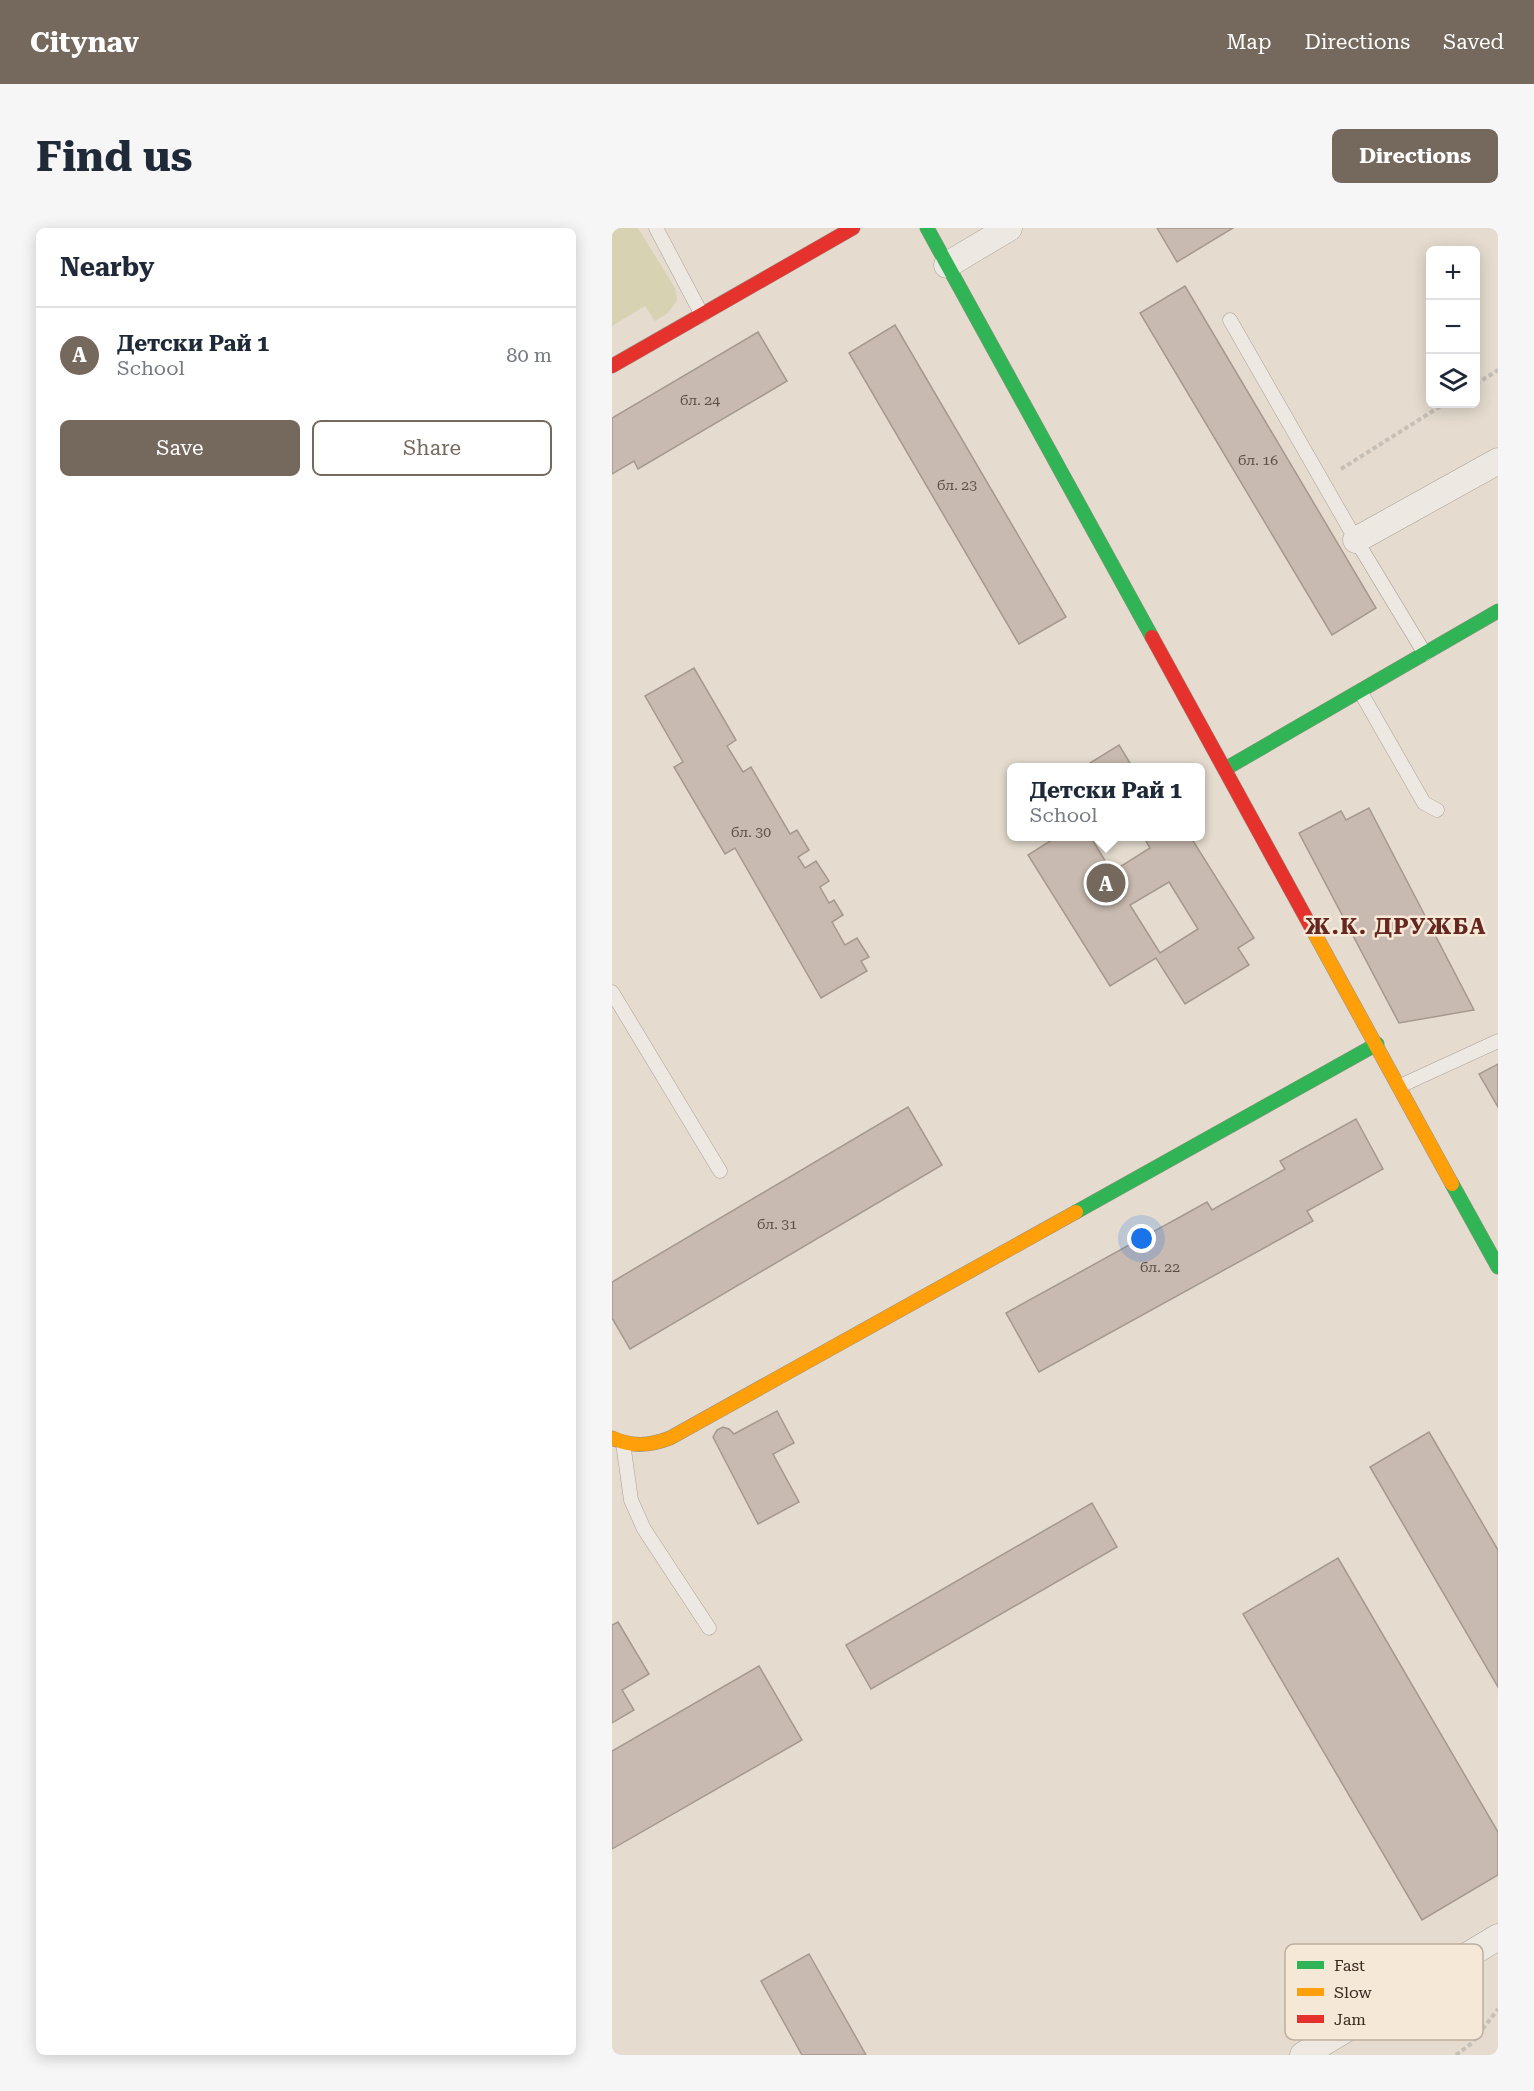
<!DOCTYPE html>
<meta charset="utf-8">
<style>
body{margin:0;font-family:"Roboto Serif",serif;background:#f6f6f7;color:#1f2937}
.controls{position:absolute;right:18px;top:18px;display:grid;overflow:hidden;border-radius:9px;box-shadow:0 3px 15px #0003}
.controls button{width:54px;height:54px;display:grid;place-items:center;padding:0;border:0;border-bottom:2px solid #e0e1e3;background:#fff;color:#1f2937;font:30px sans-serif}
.you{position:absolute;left:530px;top:1011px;width:21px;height:21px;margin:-15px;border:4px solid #fff;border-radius:50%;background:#1a73e8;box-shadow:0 0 0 9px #1a73e833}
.badge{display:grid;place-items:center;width:39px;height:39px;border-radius:50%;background:#75685d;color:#fff;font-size:20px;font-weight:700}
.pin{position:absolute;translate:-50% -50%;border:3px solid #fff;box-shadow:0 2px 6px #0006}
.popup{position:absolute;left:395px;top:535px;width:198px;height:78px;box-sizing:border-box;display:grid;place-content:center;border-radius:9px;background:#fff;filter:drop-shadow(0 2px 4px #0005);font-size:20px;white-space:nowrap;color:#747a83}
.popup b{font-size:22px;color:#1f2937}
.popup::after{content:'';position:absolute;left:50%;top:100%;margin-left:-12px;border:12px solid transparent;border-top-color:#fff}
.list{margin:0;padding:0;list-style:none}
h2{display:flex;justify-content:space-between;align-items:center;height:78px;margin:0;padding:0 24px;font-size:26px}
h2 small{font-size:20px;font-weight:400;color:#747a83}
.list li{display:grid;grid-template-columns:39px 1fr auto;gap:18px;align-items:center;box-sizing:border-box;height:96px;padding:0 24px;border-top:2px solid #e0e1e3}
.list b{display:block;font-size:22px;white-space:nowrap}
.list p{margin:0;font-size:20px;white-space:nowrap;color:#747a83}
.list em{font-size:20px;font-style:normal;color:#747a83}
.actions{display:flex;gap:12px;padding:18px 24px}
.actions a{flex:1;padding:14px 0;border:2px solid #75685d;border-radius:9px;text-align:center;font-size:21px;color:#75685d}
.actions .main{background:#75685d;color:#fff}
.icon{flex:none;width:33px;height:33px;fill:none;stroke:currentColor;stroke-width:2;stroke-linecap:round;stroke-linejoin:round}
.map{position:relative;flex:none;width:886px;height:1827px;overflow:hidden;border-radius:9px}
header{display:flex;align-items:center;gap:36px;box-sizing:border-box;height:84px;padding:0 30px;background:#75685d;color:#fff}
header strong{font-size:28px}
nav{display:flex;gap:33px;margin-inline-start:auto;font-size:21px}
.intro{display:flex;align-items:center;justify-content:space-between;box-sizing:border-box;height:144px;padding:0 36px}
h1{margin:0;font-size:42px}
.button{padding:15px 27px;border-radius:9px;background:#75685d;color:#fff;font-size:21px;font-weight:700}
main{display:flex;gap:36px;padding:0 36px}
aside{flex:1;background:#fff;border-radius:9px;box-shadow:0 3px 15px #0003}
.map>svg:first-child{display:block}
.green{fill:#d7d3b2}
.building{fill:#c8bab0;stroke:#a5988e;stroke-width:1.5;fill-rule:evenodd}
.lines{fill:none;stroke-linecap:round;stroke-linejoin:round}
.lane-casing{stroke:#aaa198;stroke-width:15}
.street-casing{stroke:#aaa198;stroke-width:27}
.fast-casing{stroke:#9a9188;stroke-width:15}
.slow-casing{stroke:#9a9188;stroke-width:15}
.jam-casing{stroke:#9a9188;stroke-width:15}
.path{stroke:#c6bfb7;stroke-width:4;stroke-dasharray:4.5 3;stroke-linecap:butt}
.lane{stroke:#ede8e1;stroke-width:14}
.street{stroke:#ede8e1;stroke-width:26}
.fast{stroke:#30b455;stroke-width:14}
.slow{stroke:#ff9f0a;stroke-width:14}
.jam{stroke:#e5322d;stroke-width:14}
.labels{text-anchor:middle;stroke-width:5;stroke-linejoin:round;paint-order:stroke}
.number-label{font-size:14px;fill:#5d4d44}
.district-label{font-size:22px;font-weight:bold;letter-spacing:1.5px;fill:#642721;stroke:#f5e8d6}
.key{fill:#f5e8d6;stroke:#bdaf9f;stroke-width:1.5}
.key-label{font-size:16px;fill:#392920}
</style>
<header>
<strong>Citynav</strong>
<nav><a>Map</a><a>Directions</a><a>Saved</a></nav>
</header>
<div class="intro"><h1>Find us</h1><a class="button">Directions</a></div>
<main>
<aside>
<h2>Nearby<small></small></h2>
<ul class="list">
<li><span class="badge">A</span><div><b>Детски Рай 1</b><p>School</p></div><em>80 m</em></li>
</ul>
<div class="actions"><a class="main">Save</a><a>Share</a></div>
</aside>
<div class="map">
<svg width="886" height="1827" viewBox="0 0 886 1827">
<rect width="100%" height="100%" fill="#e5dccf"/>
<polygon class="green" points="0,0 26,0 63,60 65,72 56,85 43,93 33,78 0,98"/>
<g class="building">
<polygon points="545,0 621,0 565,34"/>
<polygon points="573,58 764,380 720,407 528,85"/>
<polygon points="283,97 454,389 407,416 237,125"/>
<polygon points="146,104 175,153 26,241 22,233 0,246 0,190"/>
<polygon points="82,440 124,512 115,518 131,544 139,539 178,606 185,602 197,622 186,629 193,640 204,633 217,653 208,659 217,675 222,672 231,687 220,694 233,717 245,710 257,729 249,733 255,743 209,770 123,620 113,626 62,539 71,534 33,468"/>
<polygon points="507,517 521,540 470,540"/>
<polygon points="757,580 862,782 787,795 687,605 729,583 734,592"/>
<path d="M446 608H478L500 644 538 620 531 608H578L642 710 626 720 637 737 573 776 544 730 498 758 416 627ZM557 654 586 701 548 725 518 677Z"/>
<polygon points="886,836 886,879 867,846"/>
<polygon points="296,879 330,937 18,1121 0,1090 0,1054"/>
<polygon points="744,891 771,941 695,983 701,993 427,1144 394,1085 595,974 600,982 673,941 668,933"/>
<polygon points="165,1183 182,1215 161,1226 187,1274 146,1296 101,1209 105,1202 111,1199 117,1201 122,1206"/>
<polygon points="817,1204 886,1322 886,1459 758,1239"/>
<polygon points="480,1275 505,1319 259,1461 234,1417"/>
<polygon points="726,1330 886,1604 886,1647 810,1692 631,1386"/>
<polygon points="6,1394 37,1446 10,1462 22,1482 0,1495 0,1397"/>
<polygon points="147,1438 190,1512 0,1621 0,1523"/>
<polygon points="197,1726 254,1827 190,1827 149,1753"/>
</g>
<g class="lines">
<g class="lane-casing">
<g id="lane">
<polyline points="44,0 90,87"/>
<polyline points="618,92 744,312 813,426"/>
<polyline points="748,463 812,575 825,582"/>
<polyline points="0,764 108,943"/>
<polyline points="788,858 886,813"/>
<polyline points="11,1215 19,1272 32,1301 97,1400"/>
</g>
</g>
<g class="street-casing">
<g id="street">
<polyline points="335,37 397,0"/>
<polyline points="744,312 886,233"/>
<polyline points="691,1827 886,1709"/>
</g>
</g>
<g class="fast-casing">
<g id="fast">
<polyline points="315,0 540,409"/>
<polyline points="613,541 886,383"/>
<polyline points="840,956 886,1039"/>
<polyline points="464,984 765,816"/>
</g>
</g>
<g class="slow-casing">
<g id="slow">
<polyline points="699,699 840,956"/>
<path d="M0 1210C20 1219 37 1218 58 1210L464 984"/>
</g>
</g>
<g class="jam-casing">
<g id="jam">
<polyline points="0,138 241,0"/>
<polyline points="540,409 699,699"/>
</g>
</g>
<g class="path">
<polyline points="864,156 886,142"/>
<polyline points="729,241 832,176"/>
<polyline points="844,1827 860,1815 886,1781"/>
</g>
<use href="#lane" class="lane"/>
<use href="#street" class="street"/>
<use href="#fast" class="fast"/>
<use href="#slow" class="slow"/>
<use href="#jam" class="jam"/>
</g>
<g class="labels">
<g class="number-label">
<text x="88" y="177">бл. 24</text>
<text x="646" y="237">бл. 16</text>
<text x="345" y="262">бл. 23</text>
<text x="139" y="609">бл. 30</text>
<text x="165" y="1001">бл. 31</text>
<text x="548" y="1044">бл. 22</text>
</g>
<g class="district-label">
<text x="784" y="706">Ж.К. ДРУЖБА</text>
</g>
</g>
<rect x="673" y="1716" width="198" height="96" rx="9" class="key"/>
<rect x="685" y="1733" width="27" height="8" fill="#30b455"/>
<rect x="685" y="1760" width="27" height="8" fill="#ff9f0a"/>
<rect x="685" y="1787" width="27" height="8" fill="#e5322d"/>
<g class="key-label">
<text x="722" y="1743">Fast</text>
<text x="722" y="1770">Slow</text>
<text x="722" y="1797">Jam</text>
</g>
</svg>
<div class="controls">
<button>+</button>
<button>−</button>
<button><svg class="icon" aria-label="layers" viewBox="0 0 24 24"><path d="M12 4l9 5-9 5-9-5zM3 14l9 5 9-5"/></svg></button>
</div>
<div class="you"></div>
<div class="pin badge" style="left:494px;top:655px">A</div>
<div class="popup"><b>Детски Рай 1</b>School</div>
</div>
</main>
